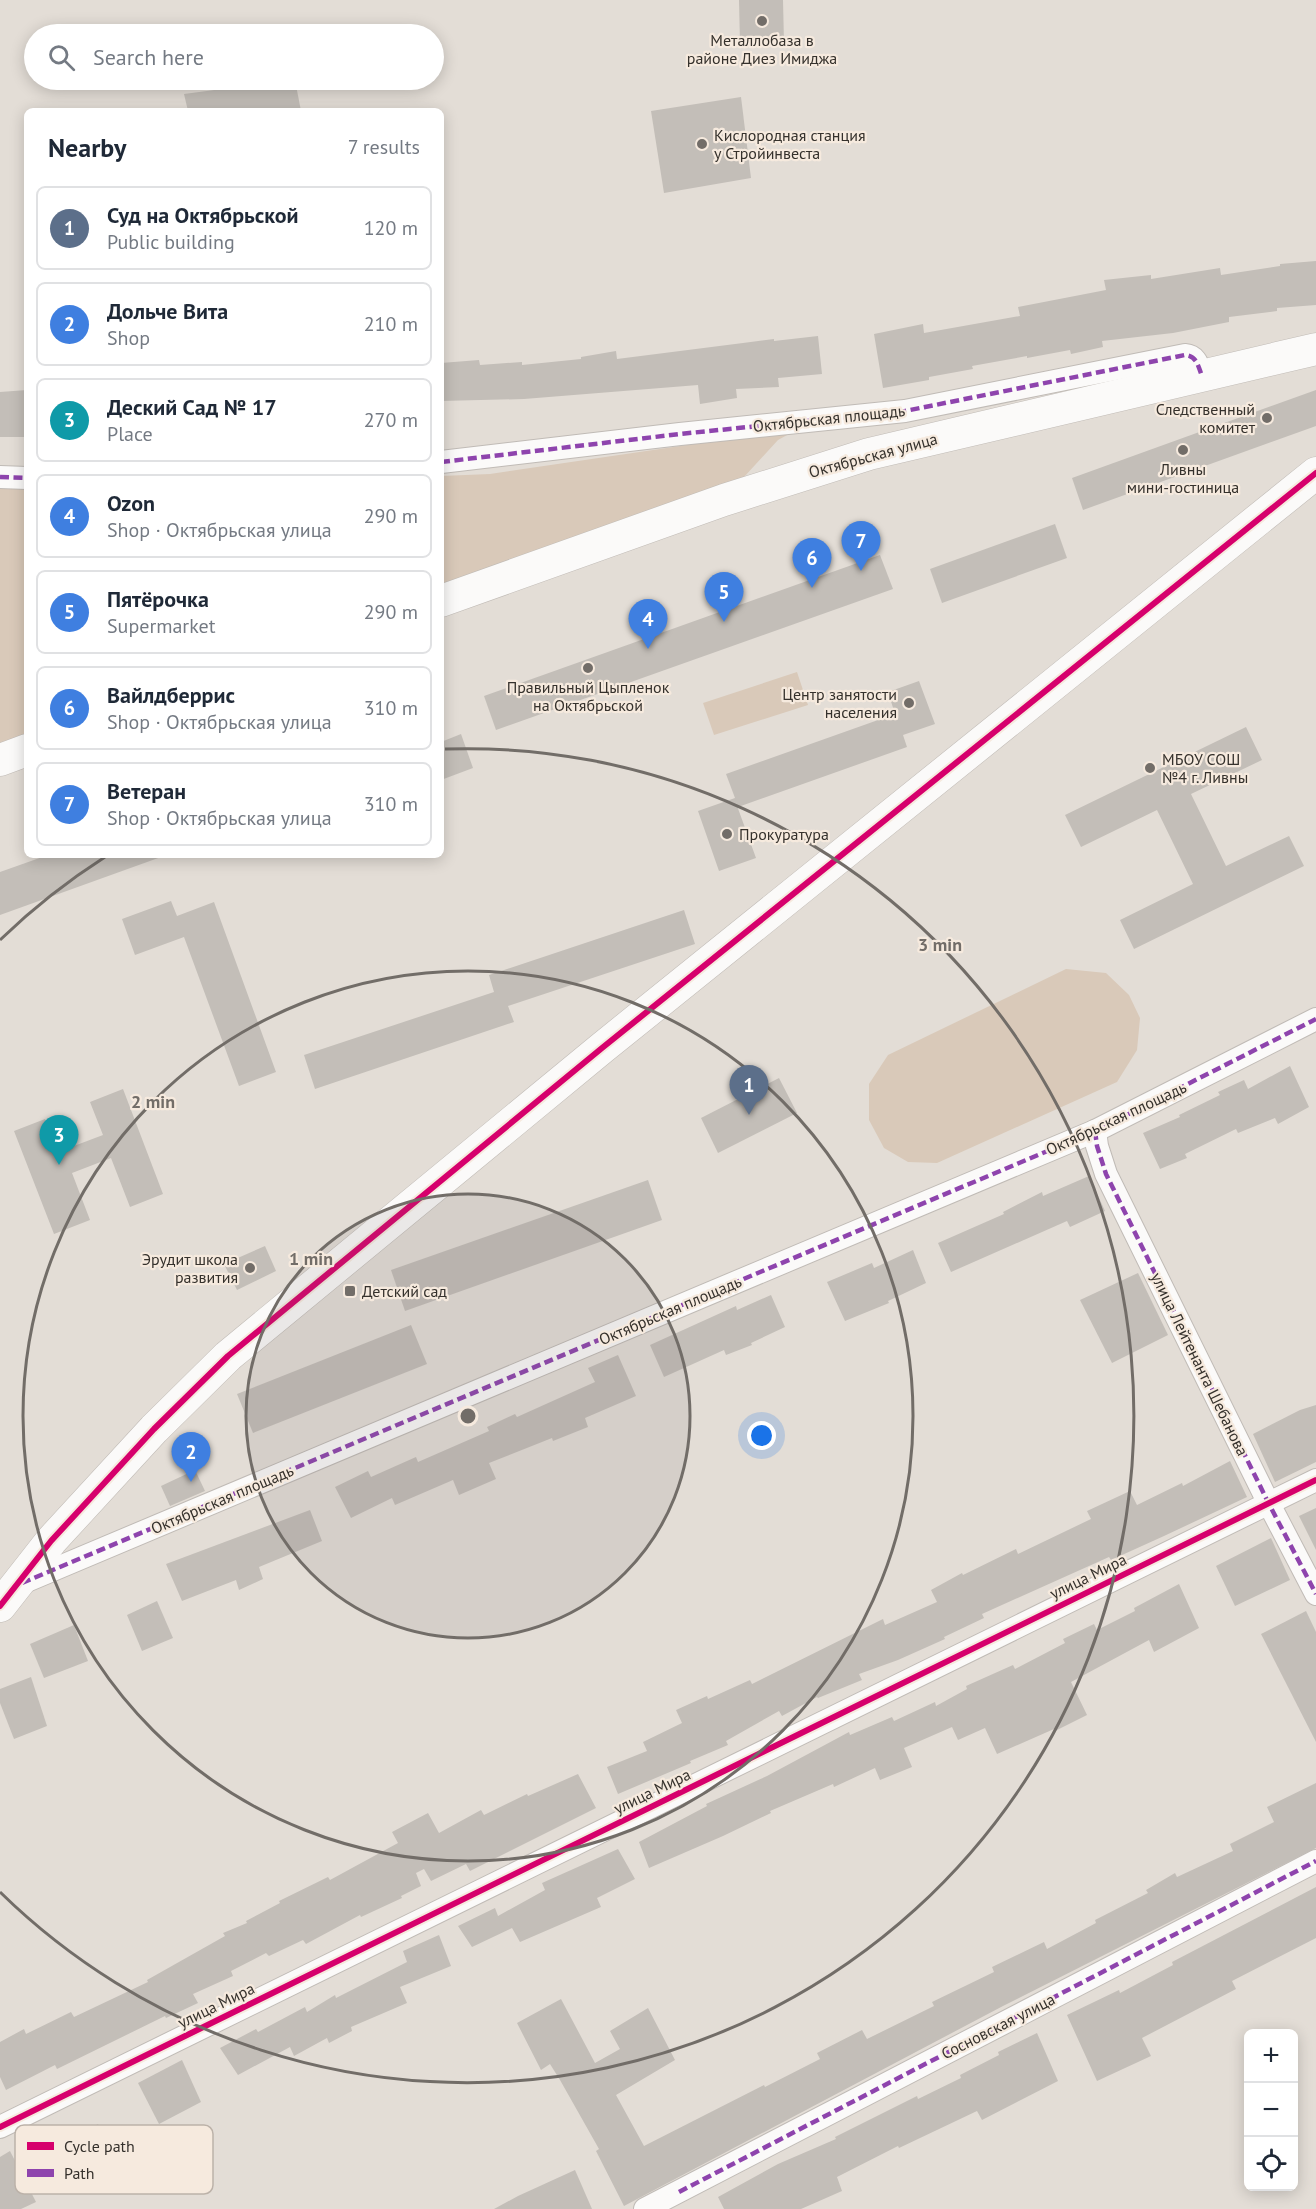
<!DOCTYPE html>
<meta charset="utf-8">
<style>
body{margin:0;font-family:"PT Sans",sans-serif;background:#f2f2f3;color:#1f2937}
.controls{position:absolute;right:18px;bottom:18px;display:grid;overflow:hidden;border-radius:9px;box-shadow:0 3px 15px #0003}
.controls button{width:54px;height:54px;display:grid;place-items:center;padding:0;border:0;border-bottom:2px solid #e0e1e3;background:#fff;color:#1f2937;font:30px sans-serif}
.you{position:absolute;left:762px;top:1436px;width:21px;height:21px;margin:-15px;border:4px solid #fff;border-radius:50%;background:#1a73e8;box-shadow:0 0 0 9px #1a73e833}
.badge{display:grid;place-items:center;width:39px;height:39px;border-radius:50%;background:#726d68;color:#fff;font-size:20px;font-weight:700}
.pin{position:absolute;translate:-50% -50px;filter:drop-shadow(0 2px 3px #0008)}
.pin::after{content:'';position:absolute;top:32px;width:21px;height:18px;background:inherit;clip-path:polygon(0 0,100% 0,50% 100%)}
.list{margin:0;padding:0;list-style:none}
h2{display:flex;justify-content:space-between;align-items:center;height:78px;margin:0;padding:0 24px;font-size:26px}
h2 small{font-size:20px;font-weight:400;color:#747a83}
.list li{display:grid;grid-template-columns:39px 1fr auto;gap:18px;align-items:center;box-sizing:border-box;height:84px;margin:0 12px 12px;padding:0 12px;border:2px solid #e0e1e3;border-radius:9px}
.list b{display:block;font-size:22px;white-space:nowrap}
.list p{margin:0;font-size:20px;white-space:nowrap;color:#747a83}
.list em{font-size:20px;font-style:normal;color:#747a83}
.icon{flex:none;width:33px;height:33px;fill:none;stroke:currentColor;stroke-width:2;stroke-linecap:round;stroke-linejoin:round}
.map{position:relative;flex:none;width:1316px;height:2209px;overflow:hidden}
.search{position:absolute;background:#fff;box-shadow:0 3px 15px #0003;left:24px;top:24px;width:420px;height:66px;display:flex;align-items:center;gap:15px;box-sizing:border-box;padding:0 21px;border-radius:33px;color:#747a83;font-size:22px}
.panel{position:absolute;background:#fff;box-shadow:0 3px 15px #0003;left:24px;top:108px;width:420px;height:750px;border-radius:9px}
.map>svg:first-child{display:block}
.green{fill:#d9c9b9}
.building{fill:#c3beb8}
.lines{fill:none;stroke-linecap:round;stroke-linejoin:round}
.street-casing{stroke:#c0bbb6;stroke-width:24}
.secondary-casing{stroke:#c0bbb6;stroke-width:33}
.street{stroke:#fbfaf9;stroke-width:22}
.secondary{stroke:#fbfaf9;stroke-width:32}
.quiet{stroke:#8e44ad;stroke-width:4.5;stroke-dasharray:9 4.5;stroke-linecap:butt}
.cycleway-casing{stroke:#f6eade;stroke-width:10}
.cycleway{stroke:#d6006c;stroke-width:6}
.ring{fill:none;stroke:#726d68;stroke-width:3}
.poi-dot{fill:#726d68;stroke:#f6eade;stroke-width:2}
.labels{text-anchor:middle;stroke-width:4.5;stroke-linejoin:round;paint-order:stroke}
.poi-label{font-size:16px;fill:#35312c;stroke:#f6eade;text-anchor:start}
.street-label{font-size:16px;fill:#35312c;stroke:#f6eade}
.key{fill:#f6eade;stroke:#bcb2a9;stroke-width:1.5}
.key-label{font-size:16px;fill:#35312c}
.centre{fill:#726d68;stroke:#f6eade;stroke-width:3}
.ring-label{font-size:18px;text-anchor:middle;font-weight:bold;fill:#726d68;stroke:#f6eade;stroke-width:4.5;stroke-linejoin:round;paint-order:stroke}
</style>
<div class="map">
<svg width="1316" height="2209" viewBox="0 0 1316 2209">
<rect width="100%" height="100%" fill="#e3ddd6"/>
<g class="green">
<polygon points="783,431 789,434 778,440 744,477 441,587 441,476 490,474"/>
<polygon points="0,489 27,489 27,736 0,745"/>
<polygon points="797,672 808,705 714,735 703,703"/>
<polygon points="1066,969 1106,973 1129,995 1140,1018 1137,1050 1117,1082 937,1163 908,1162 884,1148 869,1120 869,1084 888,1055"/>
</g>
<g class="building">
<polygon points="739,0 783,0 784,43 740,44"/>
<polygon points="289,80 295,80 301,111 188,111 184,94"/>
<polygon points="741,97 751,178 664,193 651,111"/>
<polygon points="1316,261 1316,305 1277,308 1277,311 1229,317 1229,322 1173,333 1102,341 1103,347 1071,354 1070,350 1027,358 1027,356 972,366 973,369 929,377 929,380 883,388 874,334 923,324 924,333 1020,316 1018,307 1106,290 1104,280 1151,275 1151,279 1220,268 1221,275 1280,266 1280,264"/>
<polygon points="818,336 822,374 778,378 779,387 736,389 737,398 700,404 698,385 524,399 441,401 441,363 479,360 480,365 522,362 522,365 581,359 581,357 616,351 617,359 743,343 774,339 774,341"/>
<polygon points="27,390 27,437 0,437 0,392"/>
<polygon points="1316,390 1316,426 1083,510 1072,478"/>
<polygon points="1055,524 1067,558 942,603 930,569"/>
<polygon points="880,555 893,589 496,730 484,696"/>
<polygon points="919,681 935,724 903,735 907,747 738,807 736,803 756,858 719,871 698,811 735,798 726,774 895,714 888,692"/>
<polygon points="1246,727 1262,760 1191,794 1226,866 1289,836 1304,866 1134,949 1120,920 1193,884 1157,810 1081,847 1065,815"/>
<polygon points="461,734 473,768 441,780 441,742"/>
<polygon points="48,855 161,855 161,857 0,915 0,872"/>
<polygon points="171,901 177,916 214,902 276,1072 239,1086 184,937 135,955 122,919"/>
<polygon points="684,910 695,944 508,1006 514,1022 315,1089 304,1055 494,992 489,975"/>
<polygon points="1290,1066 1309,1107 1278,1124 1275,1118 1238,1133 1236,1129 1185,1154 1187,1158 1160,1169 1143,1133 1180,1117 1179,1115 1220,1095 1218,1092 1244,1080 1248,1089"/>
<polygon points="779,1078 797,1113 718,1153 701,1118"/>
<polygon points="123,1089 163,1194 130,1207 111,1158 72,1173 90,1220 54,1234 14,1131 45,1119 58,1152 103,1135 90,1102"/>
<polygon points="1089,1176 1105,1211 1070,1227 1067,1221 951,1272 938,1243 1004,1214 1003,1212 1042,1192 1043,1196"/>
<polygon points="648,1180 662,1220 405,1311 391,1270"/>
<polygon points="265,1246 276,1271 237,1290 224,1264"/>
<polygon points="913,1250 926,1283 888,1301 889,1303 845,1321 827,1282 872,1263 874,1268"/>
<polygon points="1138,1273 1168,1335 1112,1363 1080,1300"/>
<polygon points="771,1295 785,1327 751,1343 752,1345 726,1355 724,1350 664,1377 650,1345 736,1306 737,1310"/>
<polygon points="411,1325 427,1364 253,1433 237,1394"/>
<polygon points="618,1355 636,1396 585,1418 588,1427 553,1441 552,1438 489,1463 496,1479 459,1495 453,1480 395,1505 392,1498 351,1518 335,1487 368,1471 371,1477 416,1457 418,1462 489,1431 487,1427 515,1414 517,1417 595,1382 588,1368"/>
<polygon points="1316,1405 1316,1462 1275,1482 1253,1434 1300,1410"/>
<polygon points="1230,1461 1247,1497 1164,1536 1111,1560 1109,1557 982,1614 984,1618 944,1637 945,1639 898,1660 859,1674 862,1680 818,1698 817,1697 782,1716 779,1711 726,1741 728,1745 690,1761 691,1763 618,1794 607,1767 647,1751 643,1742 682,1723 676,1710 707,1696 708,1699 750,1680 752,1684 883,1619 885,1625 937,1602 931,1590 962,1573 963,1575 1016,1549 1018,1554 1091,1519 1087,1511 1130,1491 1137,1505 1182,1483 1183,1486"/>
<polygon points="195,1470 205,1491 170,1506 161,1486"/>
<polygon points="1316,1508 1316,1550 1299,1516"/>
<polygon points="310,1510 322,1541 259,1567 263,1579 239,1590 236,1580 182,1601 166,1564"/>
<polygon points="1271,1538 1290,1580 1235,1606 1216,1566"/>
<polygon points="1179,1584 1199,1628 1154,1652 1149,1640 1071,1682 1087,1715 1055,1731 1054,1729 997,1754 985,1728 958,1740 952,1727 904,1748 912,1767 880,1780 875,1768 834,1787 833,1784 770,1811 771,1813 723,1836 649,1868 639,1842 707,1806 706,1804 767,1776 849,1732 850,1735 892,1717 894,1721 935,1702 936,1706 967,1689 966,1686 1013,1665 1015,1669 1065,1643 1063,1639 1094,1624 1097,1630 1135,1611 1134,1608"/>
<polygon points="157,1601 173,1638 142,1651 127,1615"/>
<polygon points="1306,1611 1316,1632 1316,1742 1261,1634"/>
<polygon points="74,1625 88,1661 44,1678 30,1644"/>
<polygon points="31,1677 47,1726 14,1739 0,1703 0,1689"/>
<polygon points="578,1774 596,1808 470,1871 466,1864 431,1881 424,1869 416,1873 421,1886 401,1896 402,1898 361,1917 360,1915 306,1944 303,1940 269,1956 266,1953 231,1971 233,1976 193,1994 198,2003 166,2018 165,2016 57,2069 55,2065 6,2090 0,2077 0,2042 24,2029 26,2034 71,2012 74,2017 148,1982 147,1980 225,1936 223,1933 247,1923 246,1921 280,1903 279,1901 328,1877 330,1880 398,1843 392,1832 428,1813 439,1833 481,1810 484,1815 527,1794 528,1796"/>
<polygon points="1316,1783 1316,1848 1003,2006 624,2206 596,2151 599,2149 560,2080 550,2064 541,2070 517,2023 561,1999 595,2063 620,2049 610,2031 648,2008 675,2060 616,2095 644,2146 764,2085 765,2087 820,2059 817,2053 862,2030 867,2039 934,2006 932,2002 994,1972 992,1967 1044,1942 1047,1949 1096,1923 1095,1920 1148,1893 1146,1890 1175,1873 1177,1877 1233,1851 1230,1844 1274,1822 1267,1807"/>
<polygon points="618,1849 635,1879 597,1898 601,1907 520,1942 512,1928 472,1947 458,1926 495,1908 498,1916 545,1890 542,1883"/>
<polygon points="1316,1887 1316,1938 1232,1981 1236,1989 1142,2038 1151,2056 1097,2081 1067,2015 1119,1990 1120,1993 1173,1965 1172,1962"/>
<polygon points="439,1935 451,1966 400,1987 407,2003 351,2027 352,2031 329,2043 327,2038 294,2056 290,2047 238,2075 220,2048 256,2029 258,2032 305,2007 307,2012 335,1995 336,1998 407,1962 403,1951"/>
<polygon points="1037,2033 1058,2081 982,2120 977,2111 899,2148 898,2146 837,2177 842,2191 801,2209 724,2209 718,2197 778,2164 836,2139 835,2137 917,2096 918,2099 961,2078 960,2075 999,2055 998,2052"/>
<polygon points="182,2060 201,2102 159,2124 138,2083"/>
<polygon points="98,2124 122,2169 73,2193 50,2149"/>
<polygon points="10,2151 36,2202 21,2209 0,2209 0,2157"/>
<polygon points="575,2170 592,2209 494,2209 518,2196"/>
</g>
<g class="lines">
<g class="street-casing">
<g id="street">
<path d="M441 462 680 434 905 411 1185 355C1197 356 1198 366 1202 376"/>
<polyline points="0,477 27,478"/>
<polyline points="1095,1131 1097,1146 1106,1174 1268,1502 1316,1594"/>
<polyline points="17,1585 1095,1131 1316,1019"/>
<polyline points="0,2127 1316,1480"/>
<polyline points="645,2209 1316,1861"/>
</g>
</g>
<g class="secondary-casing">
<g id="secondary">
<polyline points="441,601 724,500 869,454 1316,349"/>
<polyline points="0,760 27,750"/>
<polyline points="0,1606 51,1541 154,1429 228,1356 602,1048 1316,473"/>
</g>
</g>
<use href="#street" class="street"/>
<use href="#secondary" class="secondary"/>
<g class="quiet">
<path d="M441 462 680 434 905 411 1185 355C1197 356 1198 366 1202 376"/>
<polyline points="0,477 27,478"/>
<polyline points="1095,1131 1097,1146 1106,1174 1268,1502 1316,1594"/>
<polyline points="22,1583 1095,1131 1316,1019"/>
<polyline points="679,2192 1316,1861"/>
</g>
<g class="cycleway-casing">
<g id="cycleway">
<polyline points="0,1606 51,1541 154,1429 228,1356 602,1048 1316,473"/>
<polyline points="0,2127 1316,1480"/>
</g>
</g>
<use href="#cycleway" class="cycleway"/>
</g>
<circle cx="468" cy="1416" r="222" fill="#726d68" fill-opacity=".12"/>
<g class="ring">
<circle cx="468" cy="1416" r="222"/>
<circle cx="468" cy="1416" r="445"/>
<path d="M0 940A667 667 0 0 1 105 857M445 749A667 667 0 1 1 0 1892"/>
</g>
<g class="poi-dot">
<circle cx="762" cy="21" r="6"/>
<circle cx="702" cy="144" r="6"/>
<circle cx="1267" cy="418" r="6"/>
<circle cx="1183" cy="450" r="6"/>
<circle cx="588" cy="668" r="6"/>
<circle cx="909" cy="703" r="6"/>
<circle cx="1150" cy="768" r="6"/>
<circle cx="727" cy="834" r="6"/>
<circle cx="250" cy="1268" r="6"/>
<rect x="344" y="1285" width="12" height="12" rx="3"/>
</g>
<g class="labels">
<g class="poi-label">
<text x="762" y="46" text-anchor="middle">Металлобаза в<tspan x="762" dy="18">районе Диез Имиджа</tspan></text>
<text x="714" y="141">Кислородная станция<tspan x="714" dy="18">у Стройинвеста</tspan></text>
<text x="1255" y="415" text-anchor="end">Следственный<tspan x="1255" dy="18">комитет</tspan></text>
<text x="1183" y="475" text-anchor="middle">Ливны<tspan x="1183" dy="18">мини-гостиница</tspan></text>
<text x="588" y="693" text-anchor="middle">Правильный Цыпленок<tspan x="588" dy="18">на Октябрьской</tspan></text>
<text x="897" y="700" text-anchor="end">Центр занятости<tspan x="897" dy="18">населения</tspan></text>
<text x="1162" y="765">МБОУ СОШ<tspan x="1162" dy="18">№4 г. Ливны</tspan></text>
<text x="739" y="840">Прокуратура</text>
<text x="238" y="1265" text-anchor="end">Эрудит школа<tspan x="238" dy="18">развития</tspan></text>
<text x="362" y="1297">Детский сад</text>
</g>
<g class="street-label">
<text transform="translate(829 418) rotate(-6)" y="6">Октябрьская площадь</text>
<text transform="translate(873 455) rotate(-15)" y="6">Октябрьская улица</text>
<text transform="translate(1116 1118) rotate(-25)" y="6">Октябрьская площадь</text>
<text transform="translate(670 1310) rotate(-23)" y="6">Октябрьская площадь</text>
<text transform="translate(1200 1364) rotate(64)" y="6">улица Лейтенанта Шебанова</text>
<text transform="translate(222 1499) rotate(-23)" y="6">Октябрьская площадь</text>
<text transform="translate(1088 1576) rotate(-26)" y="6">улица Мира</text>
<text transform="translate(652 1791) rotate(-26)" y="6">улица Мира</text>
<text transform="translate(216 2005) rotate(-26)" y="6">улица Мира</text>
<text transform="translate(998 2026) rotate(-27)" y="6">Сосновская улица</text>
</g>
</g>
<rect x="15" y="2125" width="198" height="69" rx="9" class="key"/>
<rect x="27" y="2142" width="27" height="8" fill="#d6006c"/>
<rect x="27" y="2169" width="27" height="8" fill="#8e44ad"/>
<g class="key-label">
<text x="64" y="2152">Cycle path</text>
<text x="64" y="2179">Path</text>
</g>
<circle cx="468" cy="1416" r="9" class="centre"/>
<g class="ring-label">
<text x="940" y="951">3 min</text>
<text x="153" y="1108">2 min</text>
<text x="311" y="1265">1 min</text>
</g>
</svg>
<div class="controls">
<button>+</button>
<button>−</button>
<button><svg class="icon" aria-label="locate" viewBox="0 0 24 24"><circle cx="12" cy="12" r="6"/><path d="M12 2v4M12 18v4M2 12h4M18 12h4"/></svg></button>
</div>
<div class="you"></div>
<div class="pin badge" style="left:749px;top:1115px;background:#5c6f8a">1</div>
<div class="pin badge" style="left:191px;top:1482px;background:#3f7fe0">2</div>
<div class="pin badge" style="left:59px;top:1165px;background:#0f9aa8">3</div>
<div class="pin badge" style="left:648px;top:649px;background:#3f7fe0">4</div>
<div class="pin badge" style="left:724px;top:622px;background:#3f7fe0">5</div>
<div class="pin badge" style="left:812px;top:588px;background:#3f7fe0">6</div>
<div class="pin badge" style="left:861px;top:571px;background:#3f7fe0">7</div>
<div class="search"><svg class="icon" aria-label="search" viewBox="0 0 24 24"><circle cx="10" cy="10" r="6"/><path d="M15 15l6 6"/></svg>Search here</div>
<section class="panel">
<h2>Nearby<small>7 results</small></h2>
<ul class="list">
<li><span class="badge" style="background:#5c6f8a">1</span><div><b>Суд на Октябрьской</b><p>Public building</p></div><em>120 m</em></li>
<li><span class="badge" style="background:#3f7fe0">2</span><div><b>Дольче Вита</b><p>Shop</p></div><em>210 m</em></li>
<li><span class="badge" style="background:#0f9aa8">3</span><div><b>Деский Сад № 17</b><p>Place</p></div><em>270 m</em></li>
<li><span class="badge" style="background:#3f7fe0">4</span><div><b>Ozon</b><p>Shop · Октябрьская улица</p></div><em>290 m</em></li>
<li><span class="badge" style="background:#3f7fe0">5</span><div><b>Пятёрочка</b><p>Supermarket</p></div><em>290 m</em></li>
<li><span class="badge" style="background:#3f7fe0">6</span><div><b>Вайлдберрис</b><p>Shop · Октябрьская улица</p></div><em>310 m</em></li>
<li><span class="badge" style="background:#3f7fe0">7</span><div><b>Ветеран</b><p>Shop · Октябрьская улица</p></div><em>310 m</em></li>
</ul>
</section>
</div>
